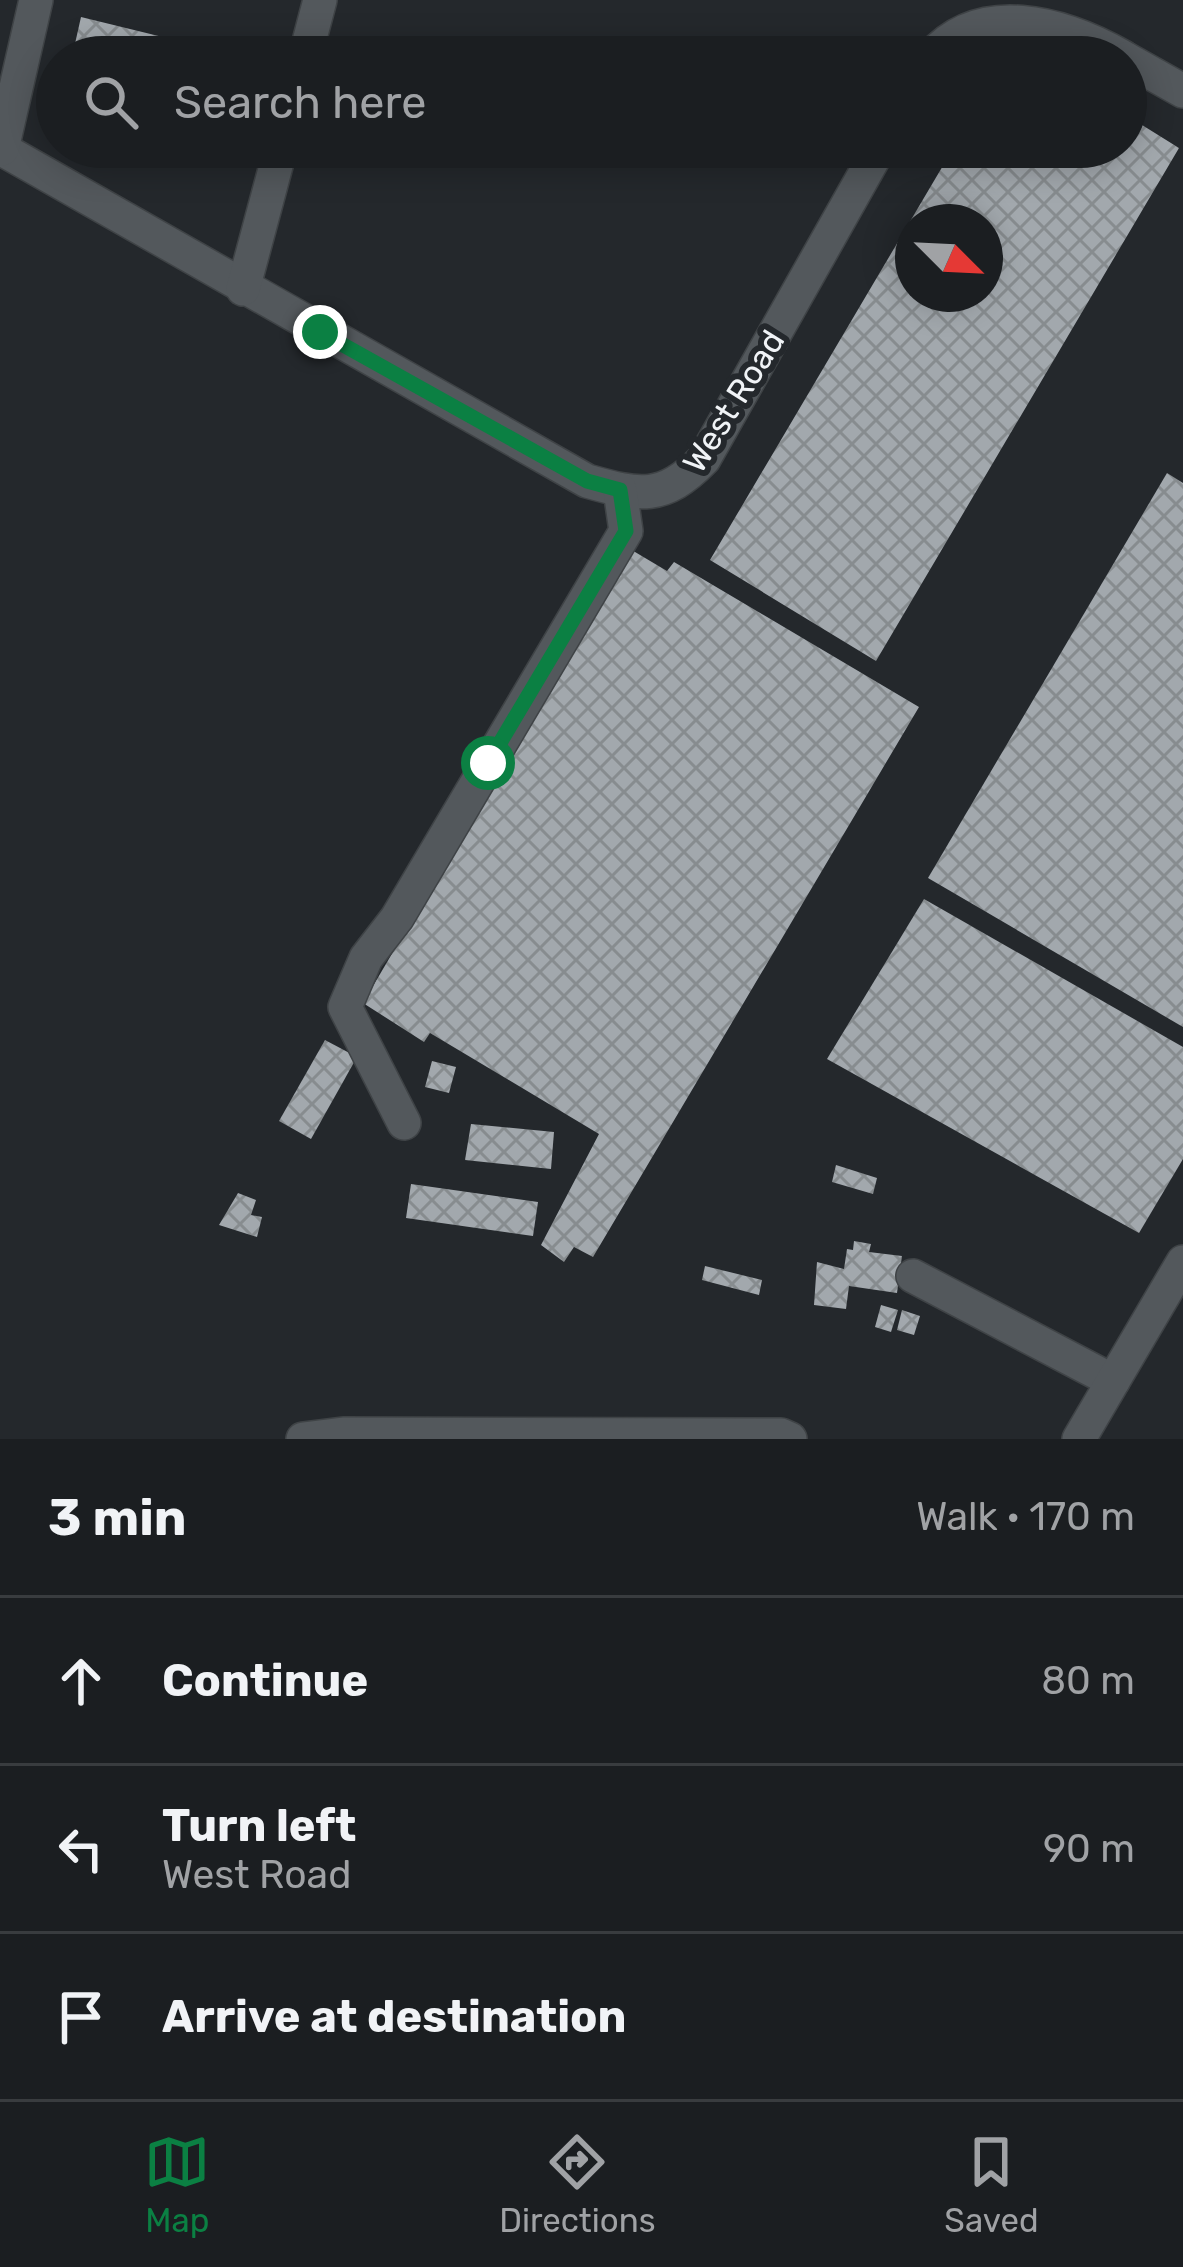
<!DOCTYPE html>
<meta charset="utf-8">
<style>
body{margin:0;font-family:Rubik,sans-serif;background:#24272a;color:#f1f3f6}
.compass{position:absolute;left:895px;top:204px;width:108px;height:108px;border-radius:50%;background:#1b1e21;box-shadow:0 6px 30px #0003;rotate:114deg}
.stop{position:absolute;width:36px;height:36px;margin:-27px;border:9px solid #0b8043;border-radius:50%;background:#fff}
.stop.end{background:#0b8043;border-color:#fff;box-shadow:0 3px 12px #0008}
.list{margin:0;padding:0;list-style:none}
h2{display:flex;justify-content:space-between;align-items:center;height:156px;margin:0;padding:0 48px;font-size:51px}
h2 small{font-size:39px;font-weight:400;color:#a0a2a5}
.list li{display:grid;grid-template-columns:78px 1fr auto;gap:36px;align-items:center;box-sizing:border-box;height:168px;padding:0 48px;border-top:3px solid #393c3f}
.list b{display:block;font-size:45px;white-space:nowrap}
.list p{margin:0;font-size:39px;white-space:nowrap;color:#a0a2a5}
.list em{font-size:39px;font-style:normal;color:#a0a2a5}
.icon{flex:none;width:66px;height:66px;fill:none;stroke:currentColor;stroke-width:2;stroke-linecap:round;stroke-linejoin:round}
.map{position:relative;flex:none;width:1183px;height:1439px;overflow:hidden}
.search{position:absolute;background:#1b1e21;box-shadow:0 6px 30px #0003;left:36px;right:36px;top:36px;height:132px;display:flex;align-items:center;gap:30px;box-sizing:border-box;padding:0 42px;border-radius:66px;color:#a0a2a5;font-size:45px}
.sheet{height:660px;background:#1b1e21}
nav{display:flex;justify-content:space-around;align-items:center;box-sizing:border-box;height:168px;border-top:3px solid #393c3f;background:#1b1e21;font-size:33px;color:#a0a2a5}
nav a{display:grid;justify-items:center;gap:6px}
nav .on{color:#0b8043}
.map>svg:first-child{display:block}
.building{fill:url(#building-cross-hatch);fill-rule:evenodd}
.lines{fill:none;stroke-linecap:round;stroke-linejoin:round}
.minor-casing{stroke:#3f4346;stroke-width:36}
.minor{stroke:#53585c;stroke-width:33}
.route{stroke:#0b8043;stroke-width:15}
.labels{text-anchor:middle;stroke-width:12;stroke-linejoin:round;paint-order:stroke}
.street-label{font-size:33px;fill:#f0f3f6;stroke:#24282c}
</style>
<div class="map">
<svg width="1183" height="1439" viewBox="0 0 1183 1439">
<defs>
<pattern id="building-cross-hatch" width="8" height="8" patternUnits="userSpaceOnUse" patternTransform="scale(3)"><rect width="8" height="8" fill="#a2a8ad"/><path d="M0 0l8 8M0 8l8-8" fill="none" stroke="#878c8f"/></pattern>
</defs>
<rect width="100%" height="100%" fill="#24282c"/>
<g class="building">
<polygon points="81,17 175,40 171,57 72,57"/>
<path d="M1126 115 1179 148 876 661 710 560 954 147H1126ZM913 222H985V294H913Z"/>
<polygon points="1167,473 1183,483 1183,1027 928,878"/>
<polygon points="630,549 667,571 674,562 919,707 593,1257 574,1247 564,1262 541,1245 599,1134 430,1033 424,1042 363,1003"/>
<polygon points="924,899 1183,1047 1183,1159 1139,1233 827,1059"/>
<polygon points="325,1040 357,1057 311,1139 279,1121"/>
<polygon points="432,1061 456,1067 449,1093 425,1087"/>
<polygon points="471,1124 554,1132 551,1169 465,1160"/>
<polygon points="836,1165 877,1178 873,1194 832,1182"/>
<polygon points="411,1184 538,1202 533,1236 406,1218"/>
<polygon points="238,1193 256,1200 251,1215 262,1217 257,1237 219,1225"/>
<polygon points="854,1241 871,1244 869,1252 902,1256 897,1293 849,1286 846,1309 814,1305 817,1262 844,1269 847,1249 853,1250"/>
<polygon points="705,1266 762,1280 759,1295 702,1280"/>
<polygon points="881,1305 898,1310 891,1332 875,1327"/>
<polygon points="902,1310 920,1316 914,1335 897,1330"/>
</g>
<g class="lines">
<g class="minor-casing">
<g id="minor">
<polyline points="305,57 320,0"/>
<path d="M931 57C980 0 1061 22 1123 57"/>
<polyline points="1126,59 1183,91"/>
<path d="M0 148 587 481C640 496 663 501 704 459L880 147"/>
<polyline points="2,149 36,0"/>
<polyline points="243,289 281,147"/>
<polyline points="404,1123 345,1007 366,958 397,918 626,531 620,490"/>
<polyline points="913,1276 1113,1381"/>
<polyline points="303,1439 343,1434 781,1435 790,1439"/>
<polyline points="1079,1439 1183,1262"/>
</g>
</g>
<use href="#minor" class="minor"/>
</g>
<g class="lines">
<polyline class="route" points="320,332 587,481 620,490 626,531 488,763"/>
</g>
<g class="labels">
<g class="street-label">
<text transform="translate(733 401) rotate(-58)" y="12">West Road</text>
</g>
</g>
</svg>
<svg class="compass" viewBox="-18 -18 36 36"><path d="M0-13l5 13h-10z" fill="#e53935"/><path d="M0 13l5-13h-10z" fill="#a0a2a5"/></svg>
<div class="stop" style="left:488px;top:763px"></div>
<div class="stop end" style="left:320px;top:332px"></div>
<div class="search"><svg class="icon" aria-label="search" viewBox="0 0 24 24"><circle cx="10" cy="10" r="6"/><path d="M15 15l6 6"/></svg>Search here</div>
</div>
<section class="sheet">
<h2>3 min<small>Walk · 170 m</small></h2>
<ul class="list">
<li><svg class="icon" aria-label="ahead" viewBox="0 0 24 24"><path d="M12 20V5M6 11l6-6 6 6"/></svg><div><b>Continue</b></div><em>80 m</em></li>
<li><svg class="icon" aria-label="left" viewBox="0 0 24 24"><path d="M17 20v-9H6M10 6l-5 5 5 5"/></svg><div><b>Turn left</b><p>West Road</p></div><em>90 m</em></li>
<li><svg class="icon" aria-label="arrive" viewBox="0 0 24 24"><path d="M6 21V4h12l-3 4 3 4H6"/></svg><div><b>Arrive at destination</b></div></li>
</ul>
</section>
<nav>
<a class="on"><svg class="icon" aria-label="map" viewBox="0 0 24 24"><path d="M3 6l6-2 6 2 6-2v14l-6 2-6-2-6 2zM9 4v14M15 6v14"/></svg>Map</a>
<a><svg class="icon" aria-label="directions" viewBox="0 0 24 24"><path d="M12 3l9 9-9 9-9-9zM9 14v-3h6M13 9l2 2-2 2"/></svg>Directions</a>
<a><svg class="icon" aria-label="saved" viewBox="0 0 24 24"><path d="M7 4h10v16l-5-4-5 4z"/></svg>Saved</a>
</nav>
